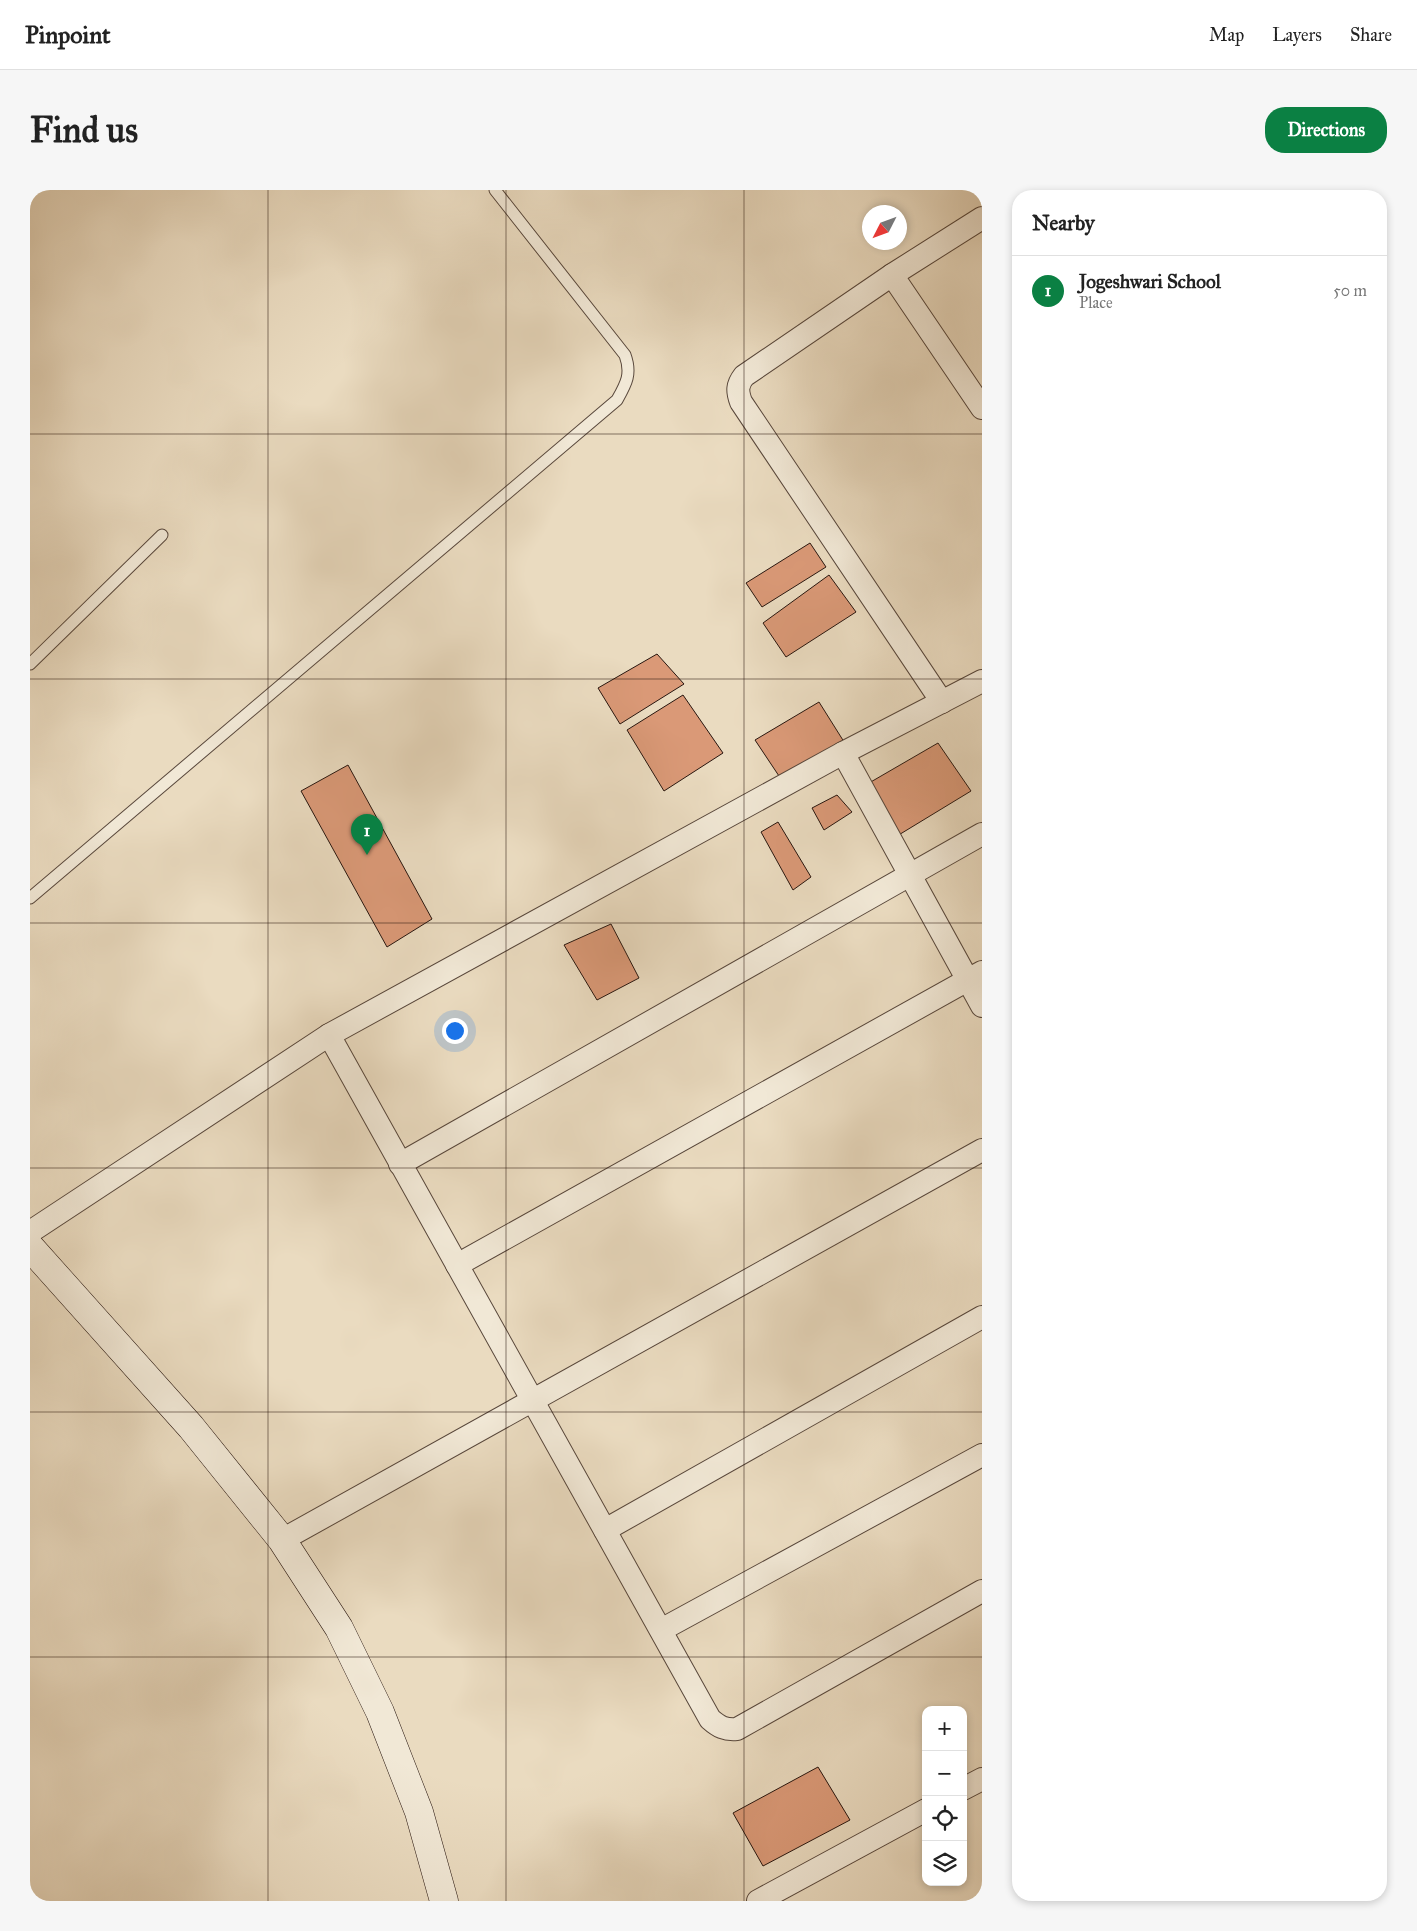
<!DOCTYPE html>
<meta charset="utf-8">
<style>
body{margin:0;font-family:"IM FELL Great Primer",serif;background:#f6f6f6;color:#222}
.controls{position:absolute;right:15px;bottom:15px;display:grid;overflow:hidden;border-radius:10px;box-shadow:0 2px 8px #0003}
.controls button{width:45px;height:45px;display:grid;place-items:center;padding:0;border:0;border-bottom:1px solid #e0e0e0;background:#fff;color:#222;font:25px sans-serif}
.compass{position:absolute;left:832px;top:15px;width:45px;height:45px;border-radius:50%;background:#fff;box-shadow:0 2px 8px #0003;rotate:228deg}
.you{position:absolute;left:424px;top:840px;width:18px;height:18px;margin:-12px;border:4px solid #fff;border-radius:50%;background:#1a73e8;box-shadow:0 0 0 8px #1a73e833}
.badge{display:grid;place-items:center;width:32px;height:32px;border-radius:50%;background:#0b8043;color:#fff;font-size:16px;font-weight:700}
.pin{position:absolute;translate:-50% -41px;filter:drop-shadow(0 1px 2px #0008)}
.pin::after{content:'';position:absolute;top:26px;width:18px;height:15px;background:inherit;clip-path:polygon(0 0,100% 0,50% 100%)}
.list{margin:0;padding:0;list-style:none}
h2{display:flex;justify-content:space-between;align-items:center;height:65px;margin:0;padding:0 20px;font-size:21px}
h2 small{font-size:16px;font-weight:400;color:#767676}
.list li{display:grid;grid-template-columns:32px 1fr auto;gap:15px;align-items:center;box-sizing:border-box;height:70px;padding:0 20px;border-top:1px solid #e0e0e0}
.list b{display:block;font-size:19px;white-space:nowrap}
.list p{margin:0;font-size:16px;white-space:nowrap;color:#767676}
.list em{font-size:16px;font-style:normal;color:#767676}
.icon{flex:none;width:28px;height:28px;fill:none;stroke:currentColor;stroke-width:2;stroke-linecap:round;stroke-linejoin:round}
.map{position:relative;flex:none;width:952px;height:1711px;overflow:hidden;border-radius:20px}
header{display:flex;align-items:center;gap:30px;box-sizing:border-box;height:70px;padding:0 25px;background:#fff;border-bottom:1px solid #e0e0e0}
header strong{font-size:24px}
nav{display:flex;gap:28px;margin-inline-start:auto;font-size:18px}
.intro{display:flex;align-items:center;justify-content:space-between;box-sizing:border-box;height:120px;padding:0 30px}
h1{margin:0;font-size:35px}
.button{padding:12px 22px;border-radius:20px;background:#0b8043;color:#fff;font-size:18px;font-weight:700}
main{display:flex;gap:30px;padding:0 30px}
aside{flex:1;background:#fff;border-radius:20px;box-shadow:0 2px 8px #0003}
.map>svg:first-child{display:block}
.building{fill:#da9977;stroke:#28160f}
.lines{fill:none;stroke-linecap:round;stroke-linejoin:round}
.service-casing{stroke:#58473b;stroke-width:13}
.minor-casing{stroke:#58473b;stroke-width:24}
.secondary-casing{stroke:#28160f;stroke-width:29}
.service{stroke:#f1e8d6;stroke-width:11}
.minor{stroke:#f1e8d6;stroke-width:22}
.secondary{stroke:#f1e8d6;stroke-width:28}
.grid{fill:none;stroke:#28160f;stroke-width:1;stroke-opacity:0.55}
</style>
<header>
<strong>Pinpoint</strong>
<nav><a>Map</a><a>Layers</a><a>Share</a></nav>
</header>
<div class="intro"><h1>Find us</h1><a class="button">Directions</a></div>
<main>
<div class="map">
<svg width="952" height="1711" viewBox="0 0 952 1711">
<rect width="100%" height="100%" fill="#eadbc0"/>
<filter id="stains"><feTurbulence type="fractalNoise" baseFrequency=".004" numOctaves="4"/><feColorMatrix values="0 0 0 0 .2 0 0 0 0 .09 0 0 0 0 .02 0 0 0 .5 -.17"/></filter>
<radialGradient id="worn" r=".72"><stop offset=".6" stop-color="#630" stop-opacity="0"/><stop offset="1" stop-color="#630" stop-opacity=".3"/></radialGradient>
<g class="building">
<polygon points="780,353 796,377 732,417 716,393"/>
<polygon points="799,385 826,422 756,467 733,433"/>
<polygon points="627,464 654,494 590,534 568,498"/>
<polygon points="653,505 693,563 634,601 597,540"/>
<polygon points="789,512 816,555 751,589 725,550"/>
<polygon points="908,553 941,601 867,646 839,593"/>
<polygon points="318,575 402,729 357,757 271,601"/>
<polygon points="807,605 822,622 794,640 782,618"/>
<polygon points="748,632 781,687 763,700 731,642"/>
<polygon points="581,734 609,788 567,810 534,755"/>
<polygon points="788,1577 820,1630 733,1676 703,1623"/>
</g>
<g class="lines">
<g class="service-casing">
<g id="service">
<polyline points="0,474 132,345"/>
<path d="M0 708 587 210C596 194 602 184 595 165L465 0"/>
</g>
</g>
<g class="minor-casing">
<g id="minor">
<polyline points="862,85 952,218"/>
<path d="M912 512 711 212C707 201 707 195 714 186L862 85 952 28"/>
<polyline points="813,563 952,816"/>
<path d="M299 845 680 1529C689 1537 695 1540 707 1539L952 1401"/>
<polyline points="370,974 952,644"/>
<polyline points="0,1042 299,845 813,563 952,491"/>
<polyline points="427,1075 952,782"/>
<polyline points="575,1340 952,1127"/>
<polyline points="252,1350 952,960"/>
<polyline points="631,1440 952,1265"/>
<polyline points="933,1599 952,1589"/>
<polyline points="728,1711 896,1620"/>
</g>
</g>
<g class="secondary-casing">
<polyline id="secondary" points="0,1057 161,1237 252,1350 309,1438 350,1522 389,1622 414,1711"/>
</g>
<use href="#service" class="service"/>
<use href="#minor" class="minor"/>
<use href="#secondary" class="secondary"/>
</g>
<path class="grid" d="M238 0V1711M476 0V1711M714 0V1711M0 244H952M0 489H952M0 733H952M0 978H952M0 1222H952M0 1467H952"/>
<rect width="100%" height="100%" filter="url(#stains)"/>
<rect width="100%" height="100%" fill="url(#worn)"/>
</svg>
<div class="controls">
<button>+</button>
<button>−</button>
<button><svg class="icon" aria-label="locate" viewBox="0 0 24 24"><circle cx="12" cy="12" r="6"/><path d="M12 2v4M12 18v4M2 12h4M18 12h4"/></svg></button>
<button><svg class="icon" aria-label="layers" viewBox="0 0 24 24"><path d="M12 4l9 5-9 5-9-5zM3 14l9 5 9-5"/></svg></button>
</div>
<svg class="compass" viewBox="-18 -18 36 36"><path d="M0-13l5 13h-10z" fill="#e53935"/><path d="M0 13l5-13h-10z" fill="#767676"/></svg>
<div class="you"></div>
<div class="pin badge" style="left:337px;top:665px">1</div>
</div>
<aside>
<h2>Nearby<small></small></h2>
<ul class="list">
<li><span class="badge">1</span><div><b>Jogeshwari School</b><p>Place</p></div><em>50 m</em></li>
</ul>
</aside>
</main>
